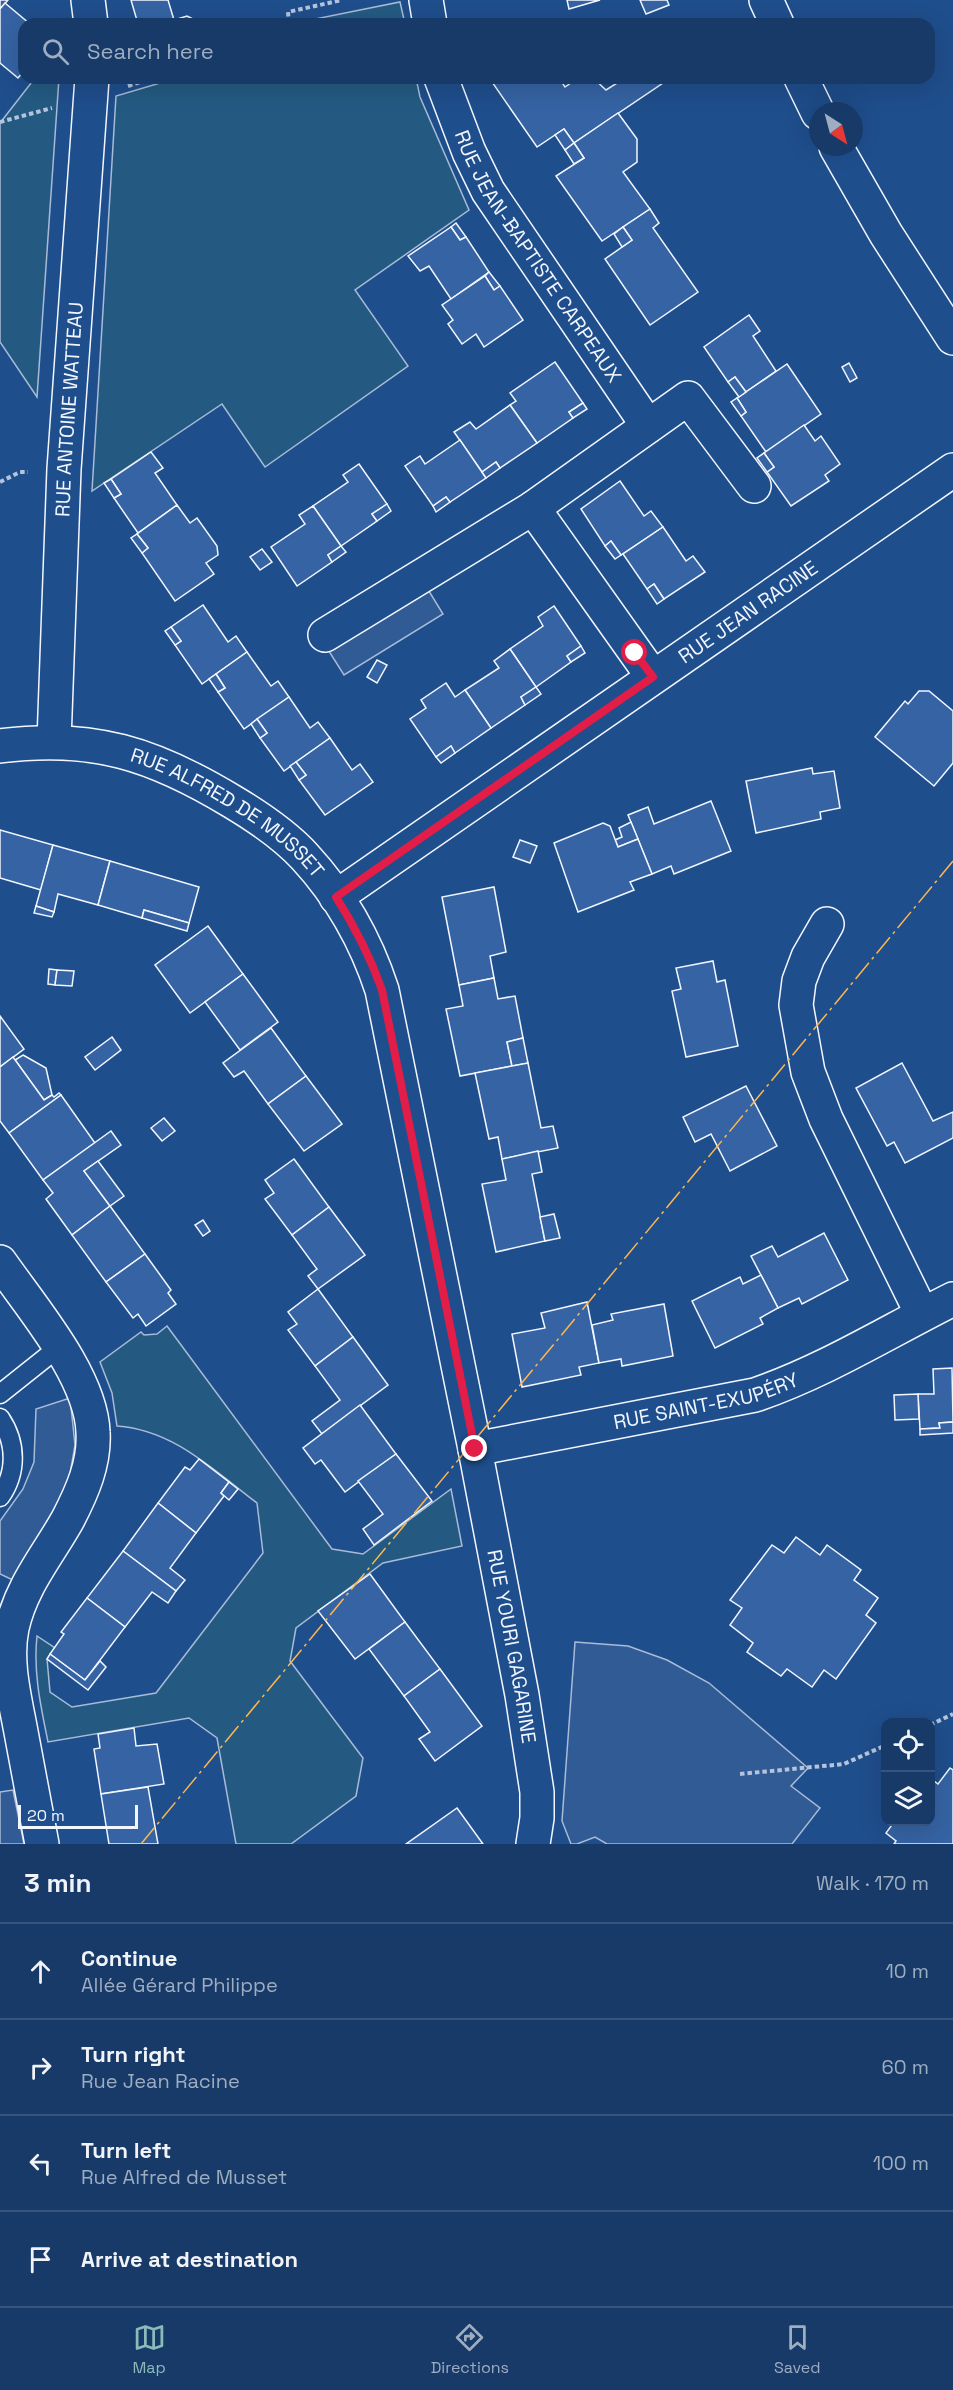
<!DOCTYPE html>
<meta charset="utf-8">
<style>
body{margin:0;font-family:"Space Grotesk",sans-serif;background:#244571;color:#f1f3f6}
.controls{position:absolute;right:18px;bottom:18px;display:grid;overflow:hidden;border-radius:12px;box-shadow:0 6px 24px #0002}
.controls button{width:54px;height:54px;display:grid;place-items:center;padding:0;border:0;border-bottom:2px solid #36547d;background:#173a69;color:#f1f3f6;font:30px sans-serif}
.compass{position:absolute;left:809px;top:102px;width:54px;height:54px;border-radius:50%;background:#173a69;box-shadow:0 6px 24px #0002;rotate:144deg}
.scale{position:absolute;left:18px;bottom:15px;width:120px;box-sizing:border-box;padding-left:6px;border:3px solid #f2f6ff;border-top:0;font-size:16px;line-height:21px;white-space:nowrap;color:#f2f6ff;-webkit-text-stroke:4px #1f4e8c;paint-order:stroke}
.stop{position:absolute;width:18px;height:18px;margin:-14px;border:4px solid #e11d48;border-radius:50%;background:#fff}
.stop.end{background:#e11d48;border-color:#fff;box-shadow:0 2px 6px #0008}
.list{margin:0;padding:0;list-style:none}
h2{display:flex;justify-content:space-between;align-items:center;height:78px;margin:0;padding:0 24px;font-size:26px}
h2 small{font-size:20px;font-weight:400;color:#9eadc0}
.list li{display:grid;grid-template-columns:39px 1fr auto;gap:18px;align-items:center;box-sizing:border-box;height:96px;padding:0 24px;border-top:2px solid #36547d}
.list b{display:block;font-size:22px;white-space:nowrap}
.list p{margin:0;font-size:20px;white-space:nowrap;color:#9eadc0}
.list em{font-size:20px;font-style:normal;color:#9eadc0}
.icon{flex:none;width:33px;height:33px;fill:none;stroke:currentColor;stroke-width:2;stroke-linecap:round;stroke-linejoin:round}
.map{position:relative;flex:none;width:953px;height:1844px;overflow:hidden}
.search{position:absolute;background:#173a69;box-shadow:0 6px 24px #0002;left:18px;right:18px;top:18px;height:66px;display:flex;align-items:center;gap:15px;box-sizing:border-box;padding:0 21px;border-radius:18px;color:#9eadc0;font-size:22px}
.sheet{height:462px;background:#173a69}
nav{display:flex;justify-content:space-around;align-items:center;box-sizing:border-box;height:84px;border-top:2px solid #36547d;background:#173a69;font-size:16px;color:#9eadc0}
nav a{display:grid;justify-items:center;gap:3px}
nav .on{color:#8bbbb9}
.map>svg:first-child{display:block}
.green{fill:#245a82;stroke:#a8bbd7;stroke-width:1.5}
.parking{fill:#305b95;stroke:#a8bbd7;stroke-width:1.5}
.building{fill:#3563a3;stroke:#f2f6ff;stroke-width:1.5}
.lines{fill:none;stroke-linecap:round;stroke-linejoin:round}
.service-casing{stroke:#f2f6ff;stroke-width:21}
.minor-casing{stroke:#f2f6ff;stroke-width:36}
.secondary-casing{stroke:#f2f6ff;stroke-width:36}
.path{stroke:#b3c4dc;stroke-width:4;stroke-dasharray:4.5 3;stroke-linecap:butt}
.service{stroke:#1f4e8c;stroke-width:18}
.minor{stroke:#1f4e8c;stroke-width:33}
.secondary{stroke:#1f4e8c;stroke-width:33}
.power{stroke:#ffb74d;stroke-width:1.5;stroke-dasharray:21 4.5 3 4.5;stroke-linecap:butt}
.route{stroke:#e11d48;stroke-width:8}
.labels{text-anchor:middle;stroke-width:4.5;stroke-linejoin:round;paint-order:stroke}
.street-label{font-size:20px;fill:#f2f6ff;stroke:#1f4e8c}
</style>
<div class="map">
<svg width="953" height="1844" viewBox="0 0 953 1844">
<rect width="100%" height="100%" fill="#1f4e8c"/>
<g class="green">
<polygon points="400,2 405,24 300,24 300,22"/>
<polygon points="35,78 59,78 37,397 0,342 0,123"/>
<polygon points="177,78 416,78 420,97 469,210 355,290 408,366 265,467 222,404 92,491 116,96"/>
<path d="M167 1326 332 1549 363 1554 451 1489 462 1546 383 1563 296 1628 290 1661 363 1758 356 1796 291 1844H236L217 1738 189 1718 48 1742C41 1707 33 1673 37 1636L55 1648 47 1659 50 1692 72 1707 156 1693 263 1553 257 1503C213 1470 174 1430 117 1426L112 1393 100 1362 141 1332 144 1335 157 1334Z"/>
</g>
<g class="parking">
<polygon points="424,583 443,614 344,675 325,645"/>
<polygon points="70,1398 75,1445 70,1474 63,1496 17,1582 0,1574 0,1521 23,1489 34,1462 36,1409"/>
<polygon points="575,1642 628,1646 667,1660 709,1683 808,1768 791,1786 820,1808 792,1844 607,1844 595,1837 577,1844 571,1844 562,1821"/>
<polygon points="13,1790 24,1844 0,1844 0,1792"/>
</g>
<g class="building">
<polygon points="0,0 8,0 0,9"/>
<polygon points="131,0 168,0 174,20 187,16 193,19 194,24 138,24"/>
<polygon points="567,0 600,0 569,9"/>
<polygon points="640,0 667,0 669,5 646,14"/>
<polygon points="5,3 30,24 24,24 24,71 18,78 0,63 0,9"/>
<polygon points="497,78 559,78 565,87 578,78 593,78 606,90 625,78 664,78 666,81 574,143 564,129 537,147 492,82"/>
<polygon points="618,113 637,139 637,162 623,172 650,209 602,241 556,176 584,158 574,143"/>
<polygon points="564,129 574,143 565,150 555,135"/>
<polygon points="574,143 584,158 574,164 565,150"/>
<polygon points="650,209 659,223 653,228 698,292 650,325 605,259 632,240 623,227"/>
<polygon points="456,223 466,237 460,240 451,227"/>
<polygon points="451,227 460,240 466,237 489,272 451,299 429,266 420,271 408,256"/>
<polygon points="623,227 632,240 622,247 614,234"/>
<polygon points="489,272 500,286 494,290 485,276"/>
<polygon points="485,276 494,290 500,286 523,320 484,347 476,334 462,344 448,324 453,320 442,305"/>
<polygon points="749,315 760,331 753,336 776,371 746,392 735,377 728,382 704,347"/>
<polygon points="555,362 583,403 569,412 573,418 537,443 510,405 516,401 510,393"/>
<polygon points="849,363 857,378 850,382 842,367"/>
<polygon points="787,364 821,414 766,452 741,416 746,412 737,398"/>
<polygon points="735,377 746,392 739,397 728,382"/>
<polygon points="737,398 746,412 741,416 731,402"/>
<polygon points="583,403 587,409 573,418 569,412"/>
<polygon points="510,405 537,443 500,468 496,462 482,472 454,432 470,422 476,429"/>
<polygon points="804,425 815,441 821,436 840,464 825,475 829,481 791,506 767,472 774,467 764,453"/>
<polygon points="460,440 486,478 450,502 446,497 433,506 405,466 420,456 425,464"/>
<polygon points="151,452 163,468 155,473 177,505 138,533 114,498 121,494 111,479"/>
<polygon points="764,453 774,467 767,472 757,458"/>
<polygon points="496,462 500,468 486,478 482,472"/>
<polygon points="359,464 387,504 372,514 377,521 341,546 313,506 348,482 343,475"/>
<polygon points="111,479 121,494 114,498 104,483"/>
<polygon points="620,481 644,516 651,511 663,527 621,555 611,541 605,546 581,509"/>
<polygon points="446,497 450,502 436,512 433,506"/>
<polygon points="387,504 391,511 377,521 372,514"/>
<polygon points="177,505 190,523 197,518 217,546 218,555 206,563 214,574 175,601 142,553 148,548 137,534"/>
<polygon points="313,506 341,546 328,555 332,562 297,586 271,547 305,524 299,515"/>
<polygon points="663,527 686,561 693,556 705,572 664,599 654,584 647,589 623,554"/>
<polygon points="137,534 148,548 142,553 131,538"/>
<polygon points="611,541 621,555 615,559 605,546"/>
<polygon points="341,546 346,552 332,562 328,555"/>
<polygon points="262,549 272,562 260,570 250,557"/>
<polygon points="654,584 664,599 657,604 647,589"/>
<polygon points="203,605 228,642 236,636 247,652 202,684 175,645 181,641 171,627"/>
<polygon points="554,606 581,646 567,656 571,662 536,687 510,649 543,626 538,617"/>
<polygon points="171,627 181,641 175,645 165,631"/>
<polygon points="581,646 585,653 571,662 567,656"/>
<polygon points="510,649 536,687 521,697 525,705 491,728 465,690 499,668 494,661"/>
<polygon points="247,652 271,686 278,681 289,697 244,729 218,692 225,688 216,674"/>
<polygon points="377,660 387,665 377,683 367,677"/>
<polygon points="216,674 225,688 218,692 209,679"/>
<polygon points="446,683 455,697 465,690 491,728 455,753 451,746 436,757 410,719 426,708 421,700"/>
<polygon points="536,687 541,694 525,705 521,697"/>
<polygon points="919,691 929,691 953,711 953,763 934,786 875,737 905,701 908,704"/>
<polygon points="289,697 310,728 318,722 330,738 284,771 260,738 267,733 257,719"/>
<polygon points="257,719 267,733 260,738 251,724"/>
<polygon points="330,738 352,770 360,764 373,782 325,815 299,780 306,775 296,762"/>
<polygon points="451,746 455,753 441,763 436,757"/>
<polygon points="296,762 306,775 299,780 290,766"/>
<polygon points="812,768 813,774 834,771 840,808 820,812 821,819 756,833 746,781"/>
<polygon points="711,801 731,851 674,874 671,866 652,874 628,815 648,807 654,824"/>
<polygon points="631,822 638,839 618,847 615,840 622,837 619,828"/>
<polygon points="603,823 610,826 618,847 638,839 652,874 630,882 634,890 578,912 554,843"/>
<polygon points="0,830 53,845 41,890 0,878"/>
<polygon points="520,840 537,846 530,863 513,857"/>
<polygon points="53,845 110,861 98,905 58,894 54,912 36,906"/>
<polygon points="110,861 199,887 189,923 144,910 142,918 98,905"/>
<polygon points="494,887 506,952 490,956 494,978 459,985 442,897"/>
<polygon points="36,906 54,912 52,917 34,913"/>
<polygon points="144,910 189,923 187,931 142,918"/>
<polygon points="208,926 243,974 190,1013 155,965"/>
<polygon points="713,961 717,982 725,980 738,1046 686,1057 672,991 681,989 676,968"/>
<polygon points="49,969 57,970 55,985 48,984"/>
<polygon points="57,970 74,971 72,986 55,985"/>
<polygon points="243,974 278,1022 240,1050 205,1002"/>
<polygon points="494,978 498,999 515,996 523,1038 507,1042 512,1066 460,1076 446,1009 463,1006 459,985"/>
<polygon points="0,1016 24,1049 0,1067"/>
<polygon points="271,1028 306,1076 268,1104 244,1071 234,1077 223,1063"/>
<polygon points="112,1037 121,1050 95,1070 85,1057"/>
<polygon points="523,1038 528,1063 512,1066 507,1042"/>
<polygon points="23,1055 46,1068 52,1095 44,1100 15,1060"/>
<polygon points="13,1057 44,1100 52,1095 54,1097 59,1093 61,1095 9,1133 0,1121 0,1067"/>
<polygon points="528,1063 541,1128 553,1126 558,1148 502,1159 498,1137 489,1139 475,1073"/>
<polygon points="902,1063 933,1121 953,1112 953,1138 905,1163 894,1142 887,1146 856,1088"/>
<polygon points="306,1076 342,1124 304,1151 268,1104"/>
<polygon points="746,1086 777,1146 730,1171 711,1134 695,1142 683,1117"/>
<polygon points="61,1095 95,1143 43,1180 9,1133"/>
<polygon points="164,1118 175,1131 162,1141 151,1128"/>
<polygon points="111,1131 121,1145 84,1171 110,1206 72,1235 46,1199 53,1193 43,1180"/>
<polygon points="538,1151 542,1172 532,1174 545,1241 496,1252 482,1184 506,1180 502,1159"/>
<polygon points="294,1159 329,1207 292,1235 265,1199 274,1193 265,1180"/>
<polygon points="98,1161 124,1196 110,1206 84,1171"/>
<polygon points="110,1206 145,1254 106,1282 72,1235"/>
<polygon points="329,1207 365,1255 318,1289 308,1276 317,1269 292,1235"/>
<polygon points="554,1214 560,1238 545,1241 540,1217"/>
<polygon points="203,1220 210,1231 203,1236 195,1225"/>
<polygon points="824,1233 848,1280 802,1304 799,1298 778,1308 751,1256 772,1246 778,1257"/>
<polygon points="145,1254 171,1290 168,1293 176,1304 146,1326 138,1314 133,1318 106,1282"/>
<polygon points="761,1275 778,1308 760,1318 763,1324 715,1348 692,1301 740,1277 743,1284"/>
<polygon points="318,1289 353,1337 315,1366 288,1330 297,1324 288,1312"/>
<polygon points="587,1302 599,1363 579,1367 581,1375 522,1387 512,1334 545,1328 541,1313"/>
<polygon points="664,1304 673,1356 622,1366 621,1359 599,1363 592,1325 613,1320 611,1314"/>
<polygon points="353,1337 388,1385 322,1434 312,1421 340,1400 315,1366"/>
<polygon points="952,1368 953,1422 939,1423 940,1428 920,1429 918,1394 934,1394 933,1369"/>
<polygon points="918,1394 919,1419 895,1420 894,1395"/>
<polygon points="360,1405 396,1454 345,1492 321,1460 315,1464 303,1448"/>
<polygon points="953,1422 953,1433 920,1435 920,1429 940,1428 939,1423"/>
<polygon points="396,1454 432,1501 374,1545 363,1529 383,1514 358,1481"/>
<polygon points="199,1459 229,1482 221,1493 224,1496 196,1533 158,1503 185,1467 190,1470"/>
<polygon points="229,1482 238,1489 229,1500 221,1493"/>
<polygon points="158,1503 196,1533 170,1568 185,1580 176,1591 123,1551"/>
<polygon points="796,1537 820,1555 827,1545 861,1570 854,1580 878,1598 866,1615 876,1623 836,1679 824,1670 812,1687 787,1669 781,1676 747,1652 753,1643 730,1625 742,1608 730,1600 772,1545 784,1553"/>
<polygon points="123,1551 176,1591 168,1603 152,1592 125,1627 87,1598"/>
<polygon points="370,1574 405,1622 355,1659 318,1611"/>
<polygon points="87,1598 125,1627 85,1680 50,1654 64,1634 61,1632"/>
<polygon points="405,1622 440,1669 404,1696 369,1649"/>
<polygon points="50,1654 85,1680 100,1661 106,1667 88,1690 47,1659"/>
<polygon points="440,1669 482,1726 435,1761 419,1739 430,1732 404,1696"/>
<polygon points="134,1728 136,1746 157,1744 164,1784 101,1794 94,1749 100,1748 98,1734"/>
<polygon points="950,1768 953,1770 953,1844 894,1844 896,1841 886,1833 894,1822 930,1822 930,1778 938,1784"/>
<polygon points="148,1787 158,1844 109,1844 101,1794"/>
<polygon points="457,1808 483,1844 406,1844"/>
</g>
<g class="lines">
<g class="service-casing">
<g id="service">
<polyline points="0,1394 59,1347"/>
<path d="M0 1418C17 1443 17 1473 0 1497"/>
</g>
</g>
<g class="minor-casing">
<g id="minor">
<polyline points="88,0 91,24"/>
<polyline points="426,0 430,24"/>
<path id="s1" d="M441 78 469 152 488 191 648 426"/>
<polyline points="533,508 653,677"/>
<polyline points="325,635 533,508 688,398 754,486"/>
<path id="s2" d="M54 741 64 469 92 78"/>
<path id="s3" d="M0 746C93 734 154 754 233 802 258 817 285 835 305 857 340 895 366 941 382 990L475 1449 522 1695 537 1792V1818L533 1844"/>
<path id="s4" d="M336 897 953 470"/>
<polyline points="827,924 808,957 799,981 796,1005 808,1072 826,1119 922,1314"/>
<path d="M0 1262C32 1308 91 1376 93 1432 95 1463 82 1492 68 1519 48 1555 21 1586 12 1628 5 1662 15 1699 21 1732 28 1769 35 1807 42 1844"/>
<path id="s5" d="M475 1449 755 1395C825 1371 887 1332 953 1299"/>
</g>
</g>
<g class="secondary-casing">
<g id="secondary">
<polyline points="766,0 777,24"/>
<polyline points="801,78 818,113"/>
<polyline points="836,147 886,234 953,338"/>
</g>
</g>
<g class="path">
<polyline points="289,24 288,12 342,0"/>
<polyline points="128,86 153,78"/>
<polyline points="0,122 52,108"/>
<polyline points="0,482 20,472 28,472"/>
<polyline points="930,1725 953,1714"/>
<polyline points="740,1774 844,1764 886,1745"/>
</g>
<use href="#service" class="service"/>
<use href="#minor" class="minor"/>
<use href="#secondary" class="secondary"/>
<polyline class="power" points="141,1844 953,861"/>
</g>
<g class="lines">
<path class="route" d="M475 1449 382 990C370 956 355 927 336 897L653 677 635 653"/>
</g>
<g class="labels">
<g class="street-label">
<text dy="7" stroke="none"><textPath href="#s1" startOffset="204">RUE JEAN-BAPTISTE CARPEAUX</textPath></text>
<text dy="7" stroke="none"><textPath href="#s2" startOffset="332">RUE ANTOINE WATTEAU</textPath></text>
<text dy="7" stroke="none"><textPath href="#s4" startOffset="501">RUE JEAN RACINE</textPath></text>
<text dy="7" stroke="none"><textPath href="#s3" startOffset="246">RUE ALFRED DE MUSSET</textPath></text>
<text dy="7" stroke="none"><textPath href="#s5" startOffset="236">RUE SAINT-EXUPÉRY</textPath></text>
<text dy="7" stroke="none"><textPath href="#s3" startOffset="1160">RUE YOURI GAGARINE</textPath></text>
</g>
</g>
</svg>
<div class="controls">
<button><svg class="icon" aria-label="locate" viewBox="0 0 24 24"><circle cx="12" cy="12" r="6"/><path d="M12 2v4M12 18v4M2 12h4M18 12h4"/></svg></button>
<button><svg class="icon" aria-label="layers" viewBox="0 0 24 24"><path d="M12 4l9 5-9 5-9-5zM3 14l9 5 9-5"/></svg></button>
</div>
<svg class="compass" viewBox="-18 -18 36 36"><path d="M0-13l5 13h-10z" fill="#e53935"/><path d="M0 13l5-13h-10z" fill="#9eadc0"/></svg>
<div class="scale">20 m</div>
<div class="stop" style="left:635px;top:653px"></div>
<div class="stop end" style="left:475px;top:1449px"></div>
<div class="search"><svg class="icon" aria-label="search" viewBox="0 0 24 24"><circle cx="10" cy="10" r="6"/><path d="M15 15l6 6"/></svg>Search here</div>
</div>
<section class="sheet">
<h2>3 min<small>Walk · 170 m</small></h2>
<ul class="list">
<li><svg class="icon" aria-label="ahead" viewBox="0 0 24 24"><path d="M12 20V5M6 11l6-6 6 6"/></svg><div><b>Continue</b><p>Allée Gérard Philippe</p></div><em>10 m</em></li>
<li><svg class="icon" aria-label="right" viewBox="0 0 24 24"><path d="M7 20v-9h11M14 6l5 5-5 5"/></svg><div><b>Turn right</b><p>Rue Jean Racine</p></div><em>60 m</em></li>
<li><svg class="icon" aria-label="left" viewBox="0 0 24 24"><path d="M17 20v-9H6M10 6l-5 5 5 5"/></svg><div><b>Turn left</b><p>Rue Alfred de Musset</p></div><em>100 m</em></li>
<li><svg class="icon" aria-label="arrive" viewBox="0 0 24 24"><path d="M6 21V4h12l-3 4 3 4H6"/></svg><div><b>Arrive at destination</b></div></li>
</ul>
</section>
<nav>
<a class="on"><svg class="icon" aria-label="map" viewBox="0 0 24 24"><path d="M3 6l6-2 6 2 6-2v14l-6 2-6-2-6 2zM9 4v14M15 6v14"/></svg>Map</a>
<a><svg class="icon" aria-label="directions" viewBox="0 0 24 24"><path d="M12 3l9 9-9 9-9-9zM9 14v-3h6M13 9l2 2-2 2"/></svg>Directions</a>
<a><svg class="icon" aria-label="saved" viewBox="0 0 24 24"><path d="M7 4h10v16l-5-4-5 4z"/></svg>Saved</a>
</nav>
